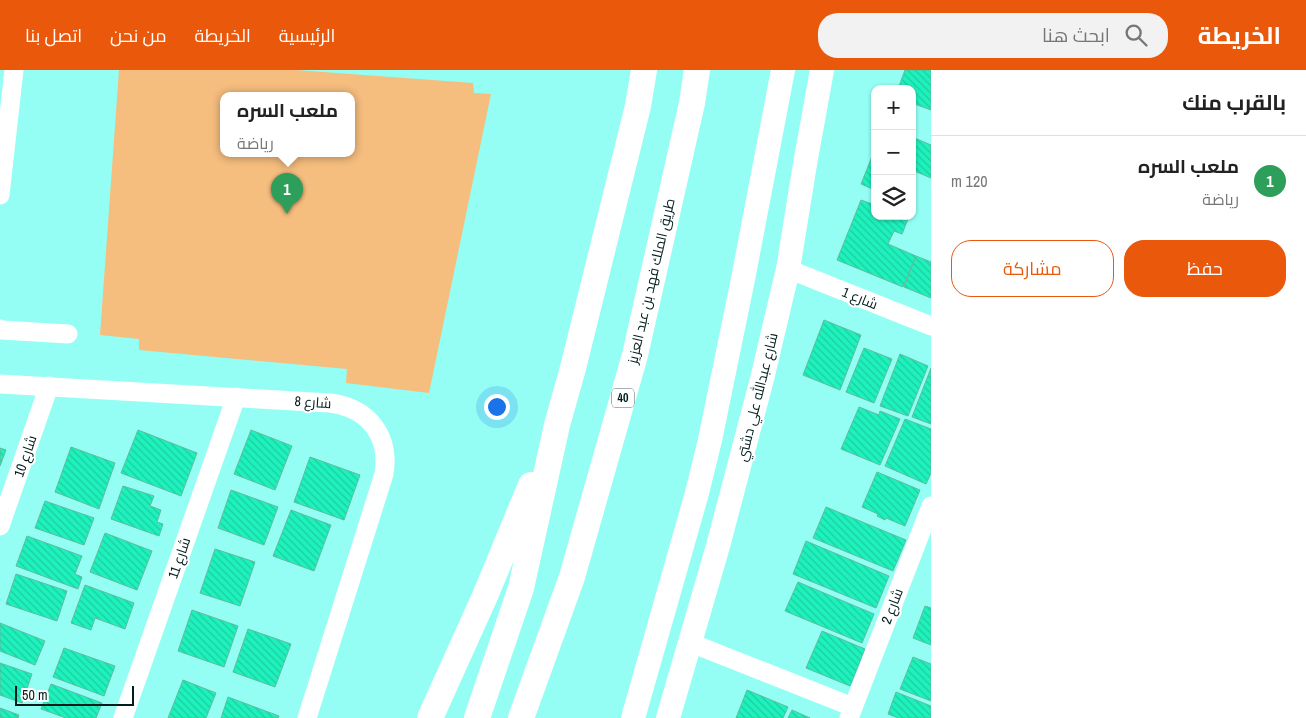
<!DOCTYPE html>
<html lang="ar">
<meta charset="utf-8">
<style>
body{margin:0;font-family:"Archivo Narrow",Cairo,sans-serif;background:#f2f2f2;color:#222;direction:rtl}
.controls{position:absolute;right:15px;top:15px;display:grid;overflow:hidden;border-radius:10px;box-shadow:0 1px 4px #0004}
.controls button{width:45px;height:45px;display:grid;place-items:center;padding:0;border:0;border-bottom:1px solid #e0e0e0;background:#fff;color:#222;font:25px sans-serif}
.scale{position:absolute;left:15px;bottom:12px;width:119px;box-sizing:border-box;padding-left:5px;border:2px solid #001d1b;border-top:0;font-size:14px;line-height:18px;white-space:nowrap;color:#001d1b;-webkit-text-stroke:4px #fff;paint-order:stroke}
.you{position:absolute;left:496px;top:336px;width:18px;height:18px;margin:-12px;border:4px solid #fff;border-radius:50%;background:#1a73e8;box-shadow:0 0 0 8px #1a73e833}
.badge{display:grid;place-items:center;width:32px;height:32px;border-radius:50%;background:#ea580c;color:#fff;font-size:16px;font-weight:700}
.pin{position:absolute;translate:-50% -41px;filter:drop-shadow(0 1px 2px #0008)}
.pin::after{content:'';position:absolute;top:26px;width:18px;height:15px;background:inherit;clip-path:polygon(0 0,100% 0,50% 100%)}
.popup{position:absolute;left:220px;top:22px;width:135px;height:65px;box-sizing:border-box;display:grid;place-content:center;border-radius:10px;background:#fff;filter:drop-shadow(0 1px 4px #0005);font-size:16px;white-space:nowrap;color:#767676}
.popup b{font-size:19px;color:#222}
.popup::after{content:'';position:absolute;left:50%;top:100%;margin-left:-10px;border:10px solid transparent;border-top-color:#fff}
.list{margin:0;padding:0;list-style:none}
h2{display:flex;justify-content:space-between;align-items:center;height:65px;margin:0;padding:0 20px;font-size:21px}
h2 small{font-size:16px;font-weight:400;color:#767676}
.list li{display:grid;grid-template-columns:32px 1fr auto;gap:15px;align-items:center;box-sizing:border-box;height:90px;padding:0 20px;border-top:1px solid #e0e0e0}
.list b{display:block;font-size:19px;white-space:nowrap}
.list p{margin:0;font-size:16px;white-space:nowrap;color:#767676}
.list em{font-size:16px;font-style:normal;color:#767676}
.actions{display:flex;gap:10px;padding:15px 20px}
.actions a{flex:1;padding:11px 0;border:1px solid #ea580c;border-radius:20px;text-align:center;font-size:18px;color:#ea580c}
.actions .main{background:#ea580c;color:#fff}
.icon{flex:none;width:28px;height:28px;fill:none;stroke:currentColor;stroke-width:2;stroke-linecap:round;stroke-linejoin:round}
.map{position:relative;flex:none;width:931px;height:648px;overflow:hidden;direction:ltr}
header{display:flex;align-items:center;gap:30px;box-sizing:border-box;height:70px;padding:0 25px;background:#ea580c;color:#fff}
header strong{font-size:24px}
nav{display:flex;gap:28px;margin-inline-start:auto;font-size:18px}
.search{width:350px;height:45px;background:#f2f2f2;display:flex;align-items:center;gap:12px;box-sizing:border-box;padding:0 18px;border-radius:20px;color:#767676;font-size:19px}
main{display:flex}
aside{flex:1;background:#fff}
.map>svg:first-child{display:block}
.pitch{fill:#f5bd7e;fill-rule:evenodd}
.building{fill:url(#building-back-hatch);stroke:#61bc9d}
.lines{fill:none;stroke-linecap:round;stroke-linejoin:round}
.minor{stroke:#fff;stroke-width:19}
.major{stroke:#fff;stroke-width:24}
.highway{stroke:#fff;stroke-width:26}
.labels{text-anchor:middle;stroke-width:4;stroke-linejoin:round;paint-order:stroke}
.shield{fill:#fff;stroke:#4c615f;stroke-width:1}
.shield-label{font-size:12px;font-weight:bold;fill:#001d1b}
.street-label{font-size:14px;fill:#001d1b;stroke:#fff}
</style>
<header>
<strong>الخريطة</strong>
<div class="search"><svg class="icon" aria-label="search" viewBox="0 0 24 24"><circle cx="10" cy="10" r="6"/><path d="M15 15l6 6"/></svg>ابحث هنا</div>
<nav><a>الرئيسية</a><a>الخريطة</a><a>من نحن</a><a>اتصل بنا</a></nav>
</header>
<main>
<aside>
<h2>بالقرب منك<small></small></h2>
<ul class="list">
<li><span class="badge" style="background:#2e9e5b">1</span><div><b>ملعب السره</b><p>رياضة</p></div><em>120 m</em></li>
</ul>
<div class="actions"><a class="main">حفظ</a><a>مشاركة</a></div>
</aside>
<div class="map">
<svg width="931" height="648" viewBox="0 0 931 648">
<defs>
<pattern id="building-back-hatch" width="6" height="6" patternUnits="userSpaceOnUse" patternTransform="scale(1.25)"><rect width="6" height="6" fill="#1ef1bc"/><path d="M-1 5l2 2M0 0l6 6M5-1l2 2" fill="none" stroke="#1acea1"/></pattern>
</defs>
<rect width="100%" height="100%" fill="#94fef5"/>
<path class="pitch" d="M119 0H296L473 13 474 23 491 24 429 323 346 313 347 299 139 280V269L100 265ZM223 25H351V83H223Z"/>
<g class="building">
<polygon points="905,0 931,0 931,40 912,33 912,19 898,19"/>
<polygon points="912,67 931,75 931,108 912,100"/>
<polygon points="875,79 875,120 861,114"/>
<polygon points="861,130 875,135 875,146 902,146 908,149 902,164 894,161 888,174 916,186 903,217 837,190"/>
<polygon points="916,186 931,192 931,228 904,217"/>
<polygon points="824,250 861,265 840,320 803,305"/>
<polygon points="864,278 892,289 874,333 846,322"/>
<polygon points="900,284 928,296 908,346 880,336"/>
<polygon points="931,298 931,354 912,347"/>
<polygon points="859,337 879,345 880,341 900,349 880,395 841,379"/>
<polygon points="905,349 931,359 931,403 926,414 885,396"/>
<polygon points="138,360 197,383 181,426 121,403"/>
<polygon points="251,360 292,376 275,420 234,404"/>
<polygon points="71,377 115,393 99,439 55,422"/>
<polygon points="0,378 6,380 0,396"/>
<polygon points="310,387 360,405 344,450 294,432"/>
<polygon points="877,402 920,420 905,456 886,448 885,450 877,446 878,444 862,437"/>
<polygon points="123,416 154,426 150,436 161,440 157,452 163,454 159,466 111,449"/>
<polygon points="231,420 278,437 264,475 218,458"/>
<polygon points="45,431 94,448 84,475 35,458"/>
<polygon points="826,437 906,470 893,501 813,468"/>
<polygon points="291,440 331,455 314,501 273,486"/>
<polygon points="105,463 152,481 137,520 90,502"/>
<polygon points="27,466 82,486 75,504 82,507 78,519 16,496"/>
<polygon points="806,471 889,506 876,538 793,504"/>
<polygon points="215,479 255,492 240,536 200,523"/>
<polygon points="16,504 67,521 57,551 6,534"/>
<polygon points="798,512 874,544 862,573 785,541"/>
<polygon points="85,515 134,533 125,559 95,548 91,560 71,553"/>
<polygon points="925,536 931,538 931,575 913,568"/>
<polygon points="192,540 238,556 224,597 178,581"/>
<polygon points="0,553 45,571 35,595 0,581"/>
<polygon points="248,559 291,574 275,617 233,602"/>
<polygon points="822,561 865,579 850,616 806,598"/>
<polygon points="64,578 115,596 104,626 53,607"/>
<polygon points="913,587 931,594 931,631 900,619"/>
<polygon points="0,593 32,604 22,633 0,625"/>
<polygon points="183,610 216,623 206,648 168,648"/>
<polygon points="51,614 102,633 96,648 66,648 41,639"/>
<polygon points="747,620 788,637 783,648 736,648"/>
<polygon points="896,622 931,636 931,648 898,648 888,644"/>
<polygon points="228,627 279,646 278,648 221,648"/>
<polygon points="0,638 19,645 18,648 0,648"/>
<polygon points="792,640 810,648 788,648"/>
</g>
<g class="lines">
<g class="minor">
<polyline points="0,125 14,0"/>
<polyline points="788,199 931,256"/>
<polyline points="0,259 2,260 68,264"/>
<path d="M0 314 330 333C369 338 390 366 384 404L307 648"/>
<polyline points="0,456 49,316"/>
<polyline points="691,573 853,637"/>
<polyline points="123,648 236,327"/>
<polyline points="849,648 931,436"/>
</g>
<g class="major">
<polyline points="633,648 697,423 710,370 743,209 783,0"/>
<polyline points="668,648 718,476 762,309 788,199 805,94 822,0"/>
</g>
<g class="highway">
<polyline points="430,648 485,526 531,415"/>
<polyline points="477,648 521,518 557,355 573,298 638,36 644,0"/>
<polyline points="521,648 572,507 635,285 692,33 697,0"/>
</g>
</g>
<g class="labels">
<rect class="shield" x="612" y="318.5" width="22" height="19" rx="4"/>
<g class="shield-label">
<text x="623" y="332">40</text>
</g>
<g class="street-label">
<text transform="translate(651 211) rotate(-77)" y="5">طريق الملك فهد بن عبد العزيز</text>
<text transform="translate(860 228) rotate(22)" y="5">شارع 1</text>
<text transform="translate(757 327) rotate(-76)" y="5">شارع عبدالله علي دشتي</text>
<text transform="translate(313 332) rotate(4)" y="5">شارع 8</text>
<text transform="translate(25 386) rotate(-71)" y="5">شارع 10</text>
<text transform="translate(179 488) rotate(-71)" y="5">شارع 11</text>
<text transform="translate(892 536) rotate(-69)" y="5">شارع 2</text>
</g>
</g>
</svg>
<div class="controls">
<button>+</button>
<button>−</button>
<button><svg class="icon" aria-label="layers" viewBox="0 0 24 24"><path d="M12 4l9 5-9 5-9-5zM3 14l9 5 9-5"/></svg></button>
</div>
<div class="scale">50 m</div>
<div class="you"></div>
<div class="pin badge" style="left:287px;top:144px;background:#2e9e5b">1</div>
<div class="popup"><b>ملعب السره</b>رياضة</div>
</div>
</main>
